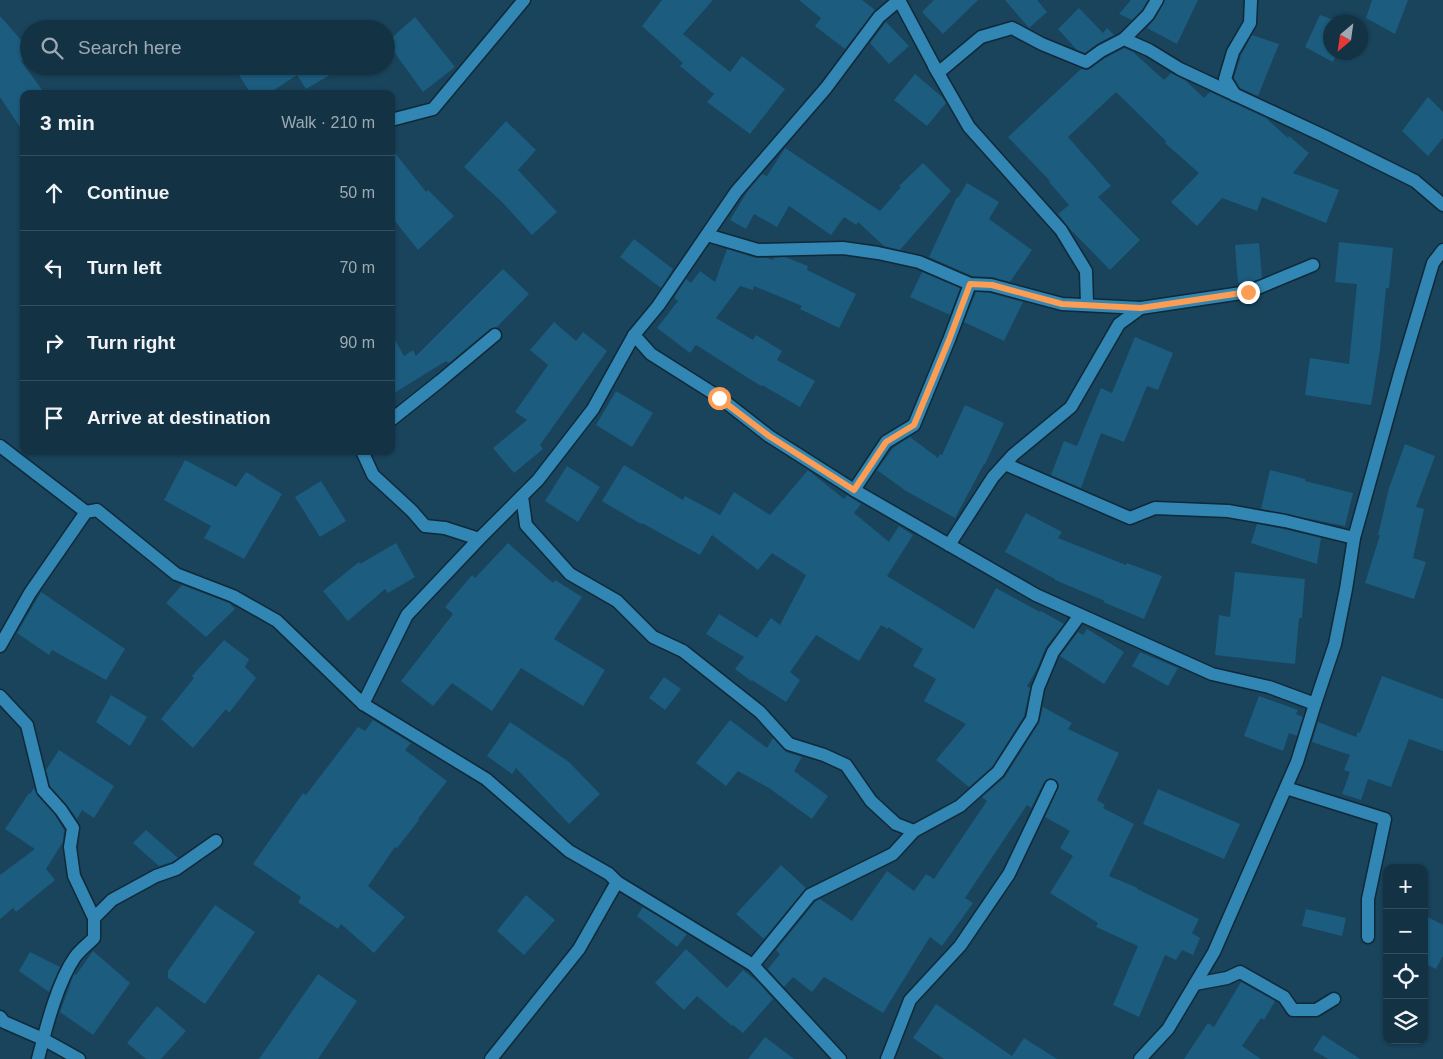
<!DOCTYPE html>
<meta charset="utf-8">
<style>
body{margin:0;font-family:Helvetica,sans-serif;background:#203f50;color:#f1f3f6}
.controls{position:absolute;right:15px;bottom:15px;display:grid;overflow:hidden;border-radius:10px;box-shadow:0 1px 4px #0004}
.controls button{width:45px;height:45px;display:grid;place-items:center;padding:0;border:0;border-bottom:1px solid #324e5e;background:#133345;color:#f1f3f6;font:25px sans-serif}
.compass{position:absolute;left:1323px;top:15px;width:45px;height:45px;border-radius:50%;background:#133345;box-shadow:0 1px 4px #0004;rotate:209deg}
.stop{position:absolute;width:15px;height:15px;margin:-11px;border:4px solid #fc9d53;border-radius:50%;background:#fff}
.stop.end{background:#fc9d53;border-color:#fff;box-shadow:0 1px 5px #0008}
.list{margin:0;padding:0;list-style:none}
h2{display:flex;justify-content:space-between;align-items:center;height:65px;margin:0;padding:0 20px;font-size:21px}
h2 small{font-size:16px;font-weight:400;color:#9daab3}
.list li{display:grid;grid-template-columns:32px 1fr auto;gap:15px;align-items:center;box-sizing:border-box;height:75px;padding:0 20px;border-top:1px solid #324e5e}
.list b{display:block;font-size:19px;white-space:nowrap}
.list em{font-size:16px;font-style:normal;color:#9daab3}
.icon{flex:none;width:28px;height:28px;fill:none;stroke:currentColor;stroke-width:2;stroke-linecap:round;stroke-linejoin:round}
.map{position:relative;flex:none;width:1443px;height:1059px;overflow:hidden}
.search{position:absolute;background:#133345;box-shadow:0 1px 4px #0004;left:20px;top:20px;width:375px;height:55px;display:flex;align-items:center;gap:12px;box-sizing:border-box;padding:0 18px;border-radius:28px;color:#9daab3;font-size:19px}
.panel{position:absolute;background:#133345;box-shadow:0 1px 4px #0004;left:20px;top:90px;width:375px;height:365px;border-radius:10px}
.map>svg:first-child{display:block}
.building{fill:#1c5c7e}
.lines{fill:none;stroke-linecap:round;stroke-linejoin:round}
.street-casing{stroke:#0f2938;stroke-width:15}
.street{stroke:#3286b3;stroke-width:12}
.route{stroke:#fc9d53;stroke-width:6}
</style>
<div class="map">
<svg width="1443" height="1059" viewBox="0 0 1443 1059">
<rect width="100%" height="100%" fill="#19445c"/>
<g class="building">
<polygon points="662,0 713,0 683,34 730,72 742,56 785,89 750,134 707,102 714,94 680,66 683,63 642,26"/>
<polygon points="799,0 862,0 875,10 845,49 815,26 821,18"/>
<polygon points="934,0 978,0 943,34 922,12"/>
<polygon points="1005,0 1037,0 1047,12 1029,28"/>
<polygon points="1131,0 1148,0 1142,10 1132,20 1119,14"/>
<polygon points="1165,0 1198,0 1177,44 1147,28 1155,19"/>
<polygon points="1372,0 1408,0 1395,34 1366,18"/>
<polygon points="1079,8 1103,33 1107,28 1114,35 1097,44 1085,53 1077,50 1058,29"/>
<polygon points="1320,15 1340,22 1330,22 1330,52 1337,52 1333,62 1305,47"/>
<polygon points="0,16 29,49 29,54 21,61 45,94 24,94 24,133 0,97"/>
<polygon points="415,17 455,67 423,92 387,42"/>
<polygon points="886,22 909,46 889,64 870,43"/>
<polygon points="1252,35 1279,44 1258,96 1240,88 1234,78 1241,55"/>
<polygon points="1124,48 1133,52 1164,80 1171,73 1186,81 1204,98 1210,92 1266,118 1288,138 1289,136 1309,153 1293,173 1339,190 1326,223 1262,197 1257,211 1222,198 1197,226 1171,202 1199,173 1165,143 1166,141 1116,92 1068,137 1111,186 1098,197 1140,240 1110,270 1071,230 1058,214 1069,205 1049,182 1050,181 1008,137 1081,69 1087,70 1090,69 1105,58"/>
<polygon points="254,66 345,66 306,89 297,75 268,94 251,94 239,75"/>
<polygon points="915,74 942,97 946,103 927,126 894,100"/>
<polygon points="1428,97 1443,112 1443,138 1428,156 1402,131"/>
<polygon points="506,121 536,150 518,170 557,212 532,235 502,202 464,167"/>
<polygon points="391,148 426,192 428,190 454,216 418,250 391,216"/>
<polygon points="785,148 880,211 901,187 899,186 923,163 951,191 900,250 884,246 858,222 856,225 844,217 831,235 789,206 777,227 754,214 746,229 730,220 747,192 762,174 767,176"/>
<polygon points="967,183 999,202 989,219 1032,250 1010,282 992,277 972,276 929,257 957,197 958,198"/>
<polygon points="634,239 673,269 661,288 620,257"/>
<polygon points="1339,242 1393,248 1389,288 1386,288 1380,350 1371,405 1305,395 1310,358 1349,364 1357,284 1335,282"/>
<polygon points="1259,243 1262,278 1251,282 1238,283 1235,245"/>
<polygon points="727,249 756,258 767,258 773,260 774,258 785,257 808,266 807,270 856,294 839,328 800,309 802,306 754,286 753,290 740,286 716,318 753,340 756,335 782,351 777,360 815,381 800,407 762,385 761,386 696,345 690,353 657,328 678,301 674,298 686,279 691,283 700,271 715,282"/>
<polygon points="503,269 529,294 497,327 490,329 449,363 446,361 391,395 391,333 404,356 413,350 416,356"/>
<polygon points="922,272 960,288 950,315 910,297"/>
<polygon points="976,292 990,293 1023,302 1004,341 964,322"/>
<polygon points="554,322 576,341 583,332 607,351 540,445 543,449 514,473 493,448 527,420 515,412 548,365 530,350"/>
<polygon points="1135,337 1173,353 1158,390 1147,386 1124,442 1101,433 1081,488 1051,475 1064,441 1077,446 1101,388 1112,393"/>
<polygon points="616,391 653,413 632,447 596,425"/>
<polygon points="965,405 1004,423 985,464 984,464 955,518 906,491 877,470 893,448 910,437 938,458 940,454 942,455"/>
<polygon points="1405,444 1435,456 1416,507 1424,509 1413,558 1426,562 1414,599 1365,583 1380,535 1378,535 1389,488"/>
<polygon points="185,460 236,487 246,472 282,494 244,559 204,538 211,526 164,500"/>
<polygon points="624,465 683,500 685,496 720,515 734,492 770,515 808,470 844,499 847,495 861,504 854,513 889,542 899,526 913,535 887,576 974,629 996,588 1040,612 1041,611 1064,624 1046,647 1036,671 1027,686 1030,688 1024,716 992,767 969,787 936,760 966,724 924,701 936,679 913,666 923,649 888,627 888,629 881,625 859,661 816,635 790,672 800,680 786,702 752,680 751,681 735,669 744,657 706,634 719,614 757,638 771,618 780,625 806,575 772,553 758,570 712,535 700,555 642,523 641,524 602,501"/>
<polygon points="567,466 600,487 578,522 545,501"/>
<polygon points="1270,470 1305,479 1305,481 1353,493 1345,526 1261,509"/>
<polygon points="321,481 346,521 320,537 295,497"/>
<polygon points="1026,513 1062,532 1058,538 1126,565 1127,563 1162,576 1144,619 1103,602 1105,601 1055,580 1055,579 1005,552"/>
<polygon points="1257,524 1283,529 1321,538 1317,564 1251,543"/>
<polygon points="396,543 415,577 388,593 385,589 348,621 323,591 359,562 360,564"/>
<polygon points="508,543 553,583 555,580 582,597 554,639 605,670 583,706 521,668 492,711 452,683 433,706 401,681 453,614 445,607 472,575 475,578"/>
<polygon points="1235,572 1305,579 1302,618 1299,618 1295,664 1215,655 1219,615 1230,617"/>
<polygon points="182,585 229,603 235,609 206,637 166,603"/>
<polygon points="41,592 125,649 106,680 52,650 49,655 17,633"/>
<polygon points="1087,629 1124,652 1104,684 1060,656 1078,632 1083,635"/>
<polygon points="224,640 249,659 245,667 256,678 229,713 226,709 193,748 161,719 194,678 192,676"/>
<polygon points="1140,652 1178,668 1168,686 1132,666"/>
<polygon points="1382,676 1443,699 1443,751 1409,739 1391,787 1368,779 1361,800 1342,794 1350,772 1344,770 1350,755 1312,742 1318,722 1356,737 1358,732 1360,733"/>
<polygon points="664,677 681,689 665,710 649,698"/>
<polygon points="111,695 147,717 130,746 96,722"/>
<polygon points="1259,696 1298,710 1296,714 1303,717 1297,736 1289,733 1283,751 1244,736"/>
<polygon points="1043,707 1072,723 1068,729 1119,753 1097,800 1105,805 1103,808 1134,824 1109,876 1138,888 1137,889 1199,919 1192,933 1200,938 1193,955 1182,950 1176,960 1165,955 1139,1017 1113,1005 1138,946 1096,927 1098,923 1050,893 1073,856 1060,848 1070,831 1045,817 1059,786 1057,781 1051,778 1047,779 1044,782 1031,808 1027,805 965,898 973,903 947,939 942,946 930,937 883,1013 824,977 812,992 793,977 784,987 768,969 780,954 776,950 815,902 820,899 852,921 887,871 914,891 926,874 934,879 987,801 982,797 1005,777 1039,723"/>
<polygon points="373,720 411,743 405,750 447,781 418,819 419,820 397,848 395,847 368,886 405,917 374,953 341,924 338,929 298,902 301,897 253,864 303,793 306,795 358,727 365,731"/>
<polygon points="730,720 767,748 773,738 786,752 802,757 794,771 828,796 812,819 769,788 738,771 726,786 696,763"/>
<polygon points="510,722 569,762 600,794 569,824 516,768 512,774 487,756"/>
<polygon points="59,750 114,786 94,818 82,810 77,819 67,805 50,786 46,770"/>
<polygon points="34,788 37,795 55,815 64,830 63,842 46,869 55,880 16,912 13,908 0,919 0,875 35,849 5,829 29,793 30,794"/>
<polygon points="1158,789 1240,824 1224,859 1143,824"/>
<polygon points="146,830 178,858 172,862 159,866 133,843"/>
<polygon points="781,865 806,888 764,939 736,914"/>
<polygon points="526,895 555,920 524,955 497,931"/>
<polygon points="215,905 255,932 205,1004 168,978 168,971"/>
<polygon points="643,907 687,934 677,947 637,916"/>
<polygon points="1306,909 1346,918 1342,936 1302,926"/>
<polygon points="1424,915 1443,925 1443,956 1436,969 1424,963"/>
<polygon points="686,949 727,988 743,970 758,982 773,999 743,1033 733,1025 732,1026 697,996 684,1010 655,983"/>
<polygon points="93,951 130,983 93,1035 60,1012 74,974 76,975"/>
<polygon points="30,952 60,967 49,992 19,971"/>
<polygon points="318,974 357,1001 318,1059 259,1059"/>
<polygon points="1241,982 1275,1001 1264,1020 1261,1018 1242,1046 1261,1059 1184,1059 1208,1023 1214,1027"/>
<polygon points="936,1004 1012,1056 1024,1038 1057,1059 944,1059 913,1038"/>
<polygon points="157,1006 186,1031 161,1059 146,1059 127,1043"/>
<polygon points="1323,1035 1360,1059 1328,1059 1313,1050"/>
<polygon points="765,1037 794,1059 748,1059"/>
</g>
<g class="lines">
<g class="street-casing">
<g id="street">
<polyline points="899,0 938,73 981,37 1012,28 1042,44 1086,62 1101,51 1124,39 1149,50 1180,69 1324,136 1415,181 1443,205"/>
<polyline points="1124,39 1148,15 1157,0"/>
<polyline points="934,66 969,127 1061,230 1086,271 1087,305"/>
<polyline points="1235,95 1225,79 1233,52 1250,23 1251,0"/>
<polyline points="391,120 433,109 524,0"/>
<polyline points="707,235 758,250 843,248 878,253 919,262 970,284 991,285 1062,304 1141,308"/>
<polyline points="634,335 651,354 719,397 769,436 854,490 1036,595 1212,674 1269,687 1315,704 1335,644 1346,589 1354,538 1400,373 1433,263 1443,250"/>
<polyline points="391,420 440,381 495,335"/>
<polyline points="0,446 86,512"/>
<polyline points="364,451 363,453 373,475 412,511 425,526 445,528 479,539"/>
<polyline points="1005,464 1130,518 1155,508 1228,511 1285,521 1354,538"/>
<polyline points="854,490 886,442 914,425 949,340 970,284"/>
<polyline points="522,496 526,525 570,574 617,601 653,637 683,651 760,712 789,744 824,755 846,765 871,801 896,824 914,831"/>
<polyline points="949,545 993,477 1013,455 1071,407 1119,324 1141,308 1248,292 1313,265"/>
<polyline points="0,646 30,593 86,512 97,510 176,574 233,596 277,621 363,704 486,779 569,851 609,874 617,882"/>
<path d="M0 696 27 725 43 790 61 810 73 828 70 847 74 876 94 918V938C88 944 80 950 75 957 57 983 46 1028 38 1059"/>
<polyline points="363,704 407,615 479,539 538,480 593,409 634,335 658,306 736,192 826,88 879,17 899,0"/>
<polyline points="1286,788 1385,819 1368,899 1368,937"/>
<polyline points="94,918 112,900 156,876 176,869 216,841"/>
<polyline points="753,965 840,1059"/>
<polyline points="1195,984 1227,978 1240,972 1284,997 1293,1010 1316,1010 1334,999"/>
<polyline points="0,1017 4,1022 43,1039 79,1059"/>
<polyline points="491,1059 579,949 617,882 753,965 810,895 893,854 914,831 960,806 998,772 1032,719 1038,688 1053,652 1080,615"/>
<polyline points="887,1059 910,1000 960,946 1009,874 1051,786"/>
<polyline points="1140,1059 1168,1029 1214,952 1297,762 1315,704"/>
</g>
</g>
<use href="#street" class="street"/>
</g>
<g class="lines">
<polyline class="route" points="719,398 769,436 854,490 886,442 914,425 949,340 970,284 992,285 1062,304 1141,308 1248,292"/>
</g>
</svg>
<div class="controls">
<button>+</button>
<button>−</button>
<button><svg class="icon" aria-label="locate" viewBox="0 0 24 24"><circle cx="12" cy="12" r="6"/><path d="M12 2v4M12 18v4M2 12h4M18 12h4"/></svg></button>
<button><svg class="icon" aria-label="layers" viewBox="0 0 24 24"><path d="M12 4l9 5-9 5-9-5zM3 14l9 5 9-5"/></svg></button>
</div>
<svg class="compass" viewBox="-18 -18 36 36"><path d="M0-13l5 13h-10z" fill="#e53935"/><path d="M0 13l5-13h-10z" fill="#9daab3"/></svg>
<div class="stop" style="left:719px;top:398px"></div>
<div class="stop end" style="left:1248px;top:292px"></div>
<div class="search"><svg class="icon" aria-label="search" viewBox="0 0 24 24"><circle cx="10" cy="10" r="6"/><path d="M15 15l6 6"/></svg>Search here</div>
<section class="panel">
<h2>3 min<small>Walk · 210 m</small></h2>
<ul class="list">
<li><svg class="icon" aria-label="ahead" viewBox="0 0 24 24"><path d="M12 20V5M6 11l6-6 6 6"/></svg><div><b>Continue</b></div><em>50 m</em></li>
<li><svg class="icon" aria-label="left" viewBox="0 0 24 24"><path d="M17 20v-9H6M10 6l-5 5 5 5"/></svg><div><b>Turn left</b></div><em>70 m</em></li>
<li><svg class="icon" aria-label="right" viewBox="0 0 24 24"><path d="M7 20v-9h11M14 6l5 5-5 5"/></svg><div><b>Turn right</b></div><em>90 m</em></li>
<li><svg class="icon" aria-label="arrive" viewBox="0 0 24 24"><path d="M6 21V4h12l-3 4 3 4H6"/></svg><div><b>Arrive at destination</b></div></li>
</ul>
</section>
</div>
